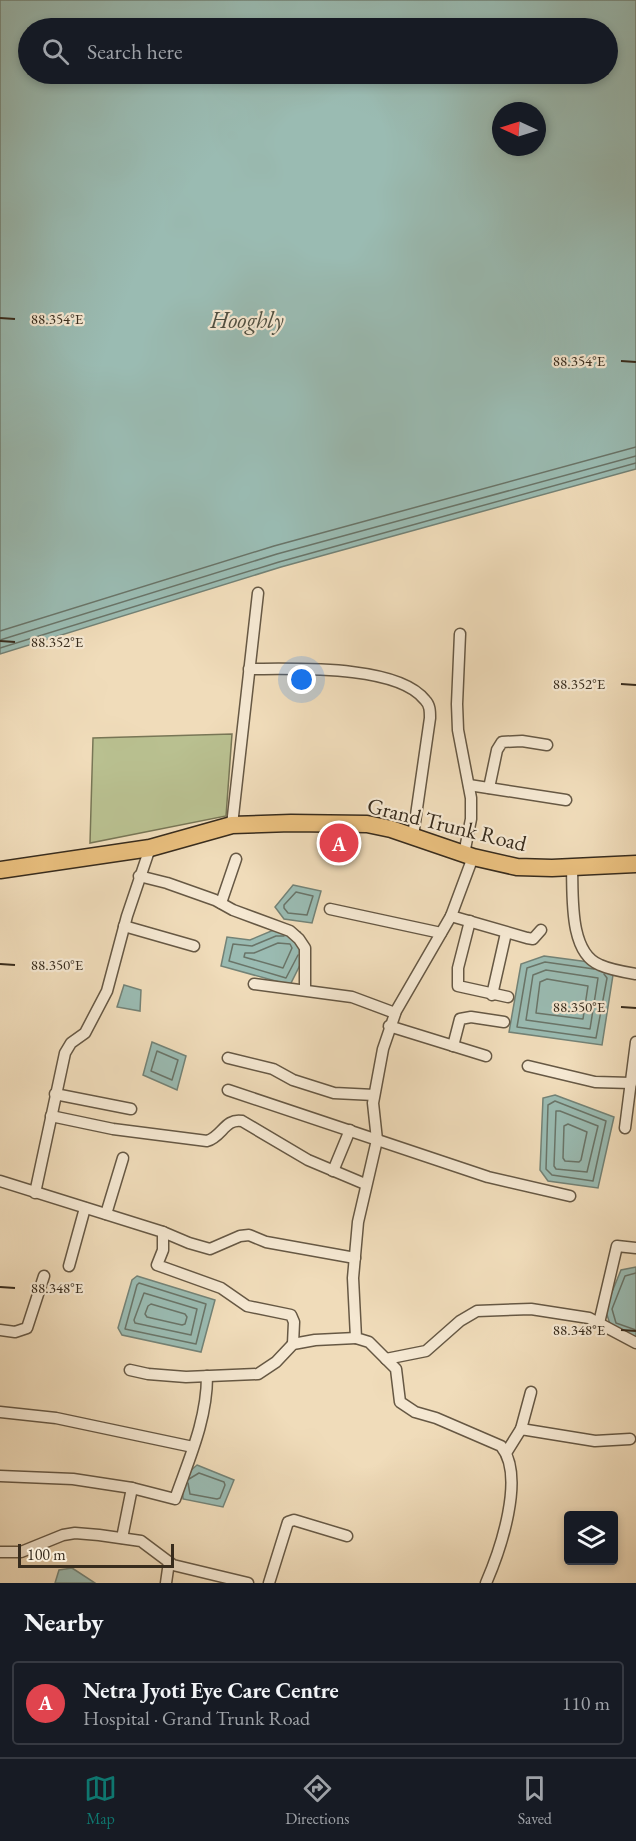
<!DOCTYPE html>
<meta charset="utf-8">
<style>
body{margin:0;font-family:"EB Garamond",serif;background:#20242c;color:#f1f3f6}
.controls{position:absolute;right:18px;bottom:18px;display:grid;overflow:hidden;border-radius:6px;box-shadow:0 3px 9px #0003}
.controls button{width:54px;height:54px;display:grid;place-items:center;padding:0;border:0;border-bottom:2px solid #363941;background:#171b24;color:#f1f3f6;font:30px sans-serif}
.compass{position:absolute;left:492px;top:102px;width:54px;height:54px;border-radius:50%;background:#171b24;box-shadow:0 3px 9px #0003;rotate:274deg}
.scale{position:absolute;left:18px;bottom:15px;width:156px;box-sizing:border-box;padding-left:6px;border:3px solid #382c1d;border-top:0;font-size:16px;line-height:21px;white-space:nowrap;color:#382c1d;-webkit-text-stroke:4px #f5e8d2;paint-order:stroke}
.you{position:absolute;left:302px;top:680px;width:21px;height:21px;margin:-15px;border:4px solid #fff;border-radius:50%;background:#1a73e8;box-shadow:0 0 0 9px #1a73e833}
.badge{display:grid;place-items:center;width:39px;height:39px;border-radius:50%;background:#0f766e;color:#fff;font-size:20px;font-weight:700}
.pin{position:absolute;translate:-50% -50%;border:3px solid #fff;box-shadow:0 2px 6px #0006}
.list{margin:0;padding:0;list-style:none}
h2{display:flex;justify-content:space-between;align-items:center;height:78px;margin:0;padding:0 24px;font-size:26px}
h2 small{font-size:20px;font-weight:400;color:#9ea1a6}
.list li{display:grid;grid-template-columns:39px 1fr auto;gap:18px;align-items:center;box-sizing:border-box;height:84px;margin:0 12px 12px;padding:0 12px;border:2px solid #363941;border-radius:6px}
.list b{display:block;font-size:22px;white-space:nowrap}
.list p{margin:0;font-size:20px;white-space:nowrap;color:#9ea1a6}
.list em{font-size:20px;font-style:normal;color:#9ea1a6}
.icon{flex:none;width:33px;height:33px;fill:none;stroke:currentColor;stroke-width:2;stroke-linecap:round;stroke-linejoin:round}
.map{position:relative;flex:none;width:636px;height:1583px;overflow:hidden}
.search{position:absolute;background:#171b24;box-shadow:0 3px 9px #0003;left:18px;right:18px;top:18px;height:66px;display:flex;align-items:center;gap:15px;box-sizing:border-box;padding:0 21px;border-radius:33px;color:#9ea1a6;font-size:22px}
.sheet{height:174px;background:#171b24}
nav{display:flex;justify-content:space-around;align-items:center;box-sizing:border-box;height:84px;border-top:2px solid #363941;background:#171b24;font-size:16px;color:#9ea1a6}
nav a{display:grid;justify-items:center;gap:3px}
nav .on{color:#0f766e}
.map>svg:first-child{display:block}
.garden{fill:#b9c090;stroke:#787656;stroke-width:1.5}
.water{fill:#9abbb2;stroke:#738276;stroke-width:1.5;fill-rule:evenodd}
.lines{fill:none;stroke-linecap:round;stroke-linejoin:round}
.shore{stroke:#697468;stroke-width:1.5}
.street-casing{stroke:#665844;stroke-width:13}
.primary-casing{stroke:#382c1d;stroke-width:19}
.street{stroke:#f5e8d2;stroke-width:10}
.primary{stroke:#e8be7d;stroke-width:16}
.ticks{fill:none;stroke:#382c1d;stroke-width:2}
.labels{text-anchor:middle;stroke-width:4.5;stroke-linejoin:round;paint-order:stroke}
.street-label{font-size:22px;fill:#382c1d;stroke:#f5e8d2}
.water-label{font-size:24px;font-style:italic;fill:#505042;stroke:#f5e8d2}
.ticks-label{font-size:15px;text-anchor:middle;fill:#382c1d;stroke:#f5e8d2;stroke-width:4.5;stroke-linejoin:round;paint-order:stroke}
</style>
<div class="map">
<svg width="636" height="1583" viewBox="0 0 636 1583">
<rect width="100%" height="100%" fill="#f0dcba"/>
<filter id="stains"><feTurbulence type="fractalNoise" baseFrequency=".00333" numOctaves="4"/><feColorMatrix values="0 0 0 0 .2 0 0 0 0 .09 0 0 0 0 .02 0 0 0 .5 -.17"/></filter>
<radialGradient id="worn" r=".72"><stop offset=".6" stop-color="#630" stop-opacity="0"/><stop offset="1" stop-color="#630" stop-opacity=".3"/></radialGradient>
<polygon class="garden" points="232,734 226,816 90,843 93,738"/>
<g class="water">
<path d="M0 0H636V469L281 567 0 654ZM28 28H608V74H28ZM501 111H537V147H501Z"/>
<polygon points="293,885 321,891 312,923 284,919 275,907"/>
<polygon points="276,929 300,932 308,949 290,985 221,966 227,937 250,940"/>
<polygon points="544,956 604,964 613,975 602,1045 509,1032 521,964"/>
<polygon points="124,985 141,990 140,1011 117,1007"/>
<polygon points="152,1042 186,1056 177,1090 143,1075"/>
<polygon points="555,1095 614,1117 598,1188 548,1181 540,1170 543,1098"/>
<polygon points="636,1267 636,1337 611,1327 605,1309 621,1270"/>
<polygon points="137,1276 215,1300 201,1352 122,1335 118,1328 132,1280"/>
<polygon points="197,1465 234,1480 223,1507 183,1499 182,1478"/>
<polygon points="72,1568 95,1583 55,1583 59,1570"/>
</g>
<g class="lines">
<g class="shore">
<polyline points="0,631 274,546 636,447"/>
<polyline points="0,640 277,554 636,456"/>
<polyline points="0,648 279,562 636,463"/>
<polygon points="296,892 313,896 307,915 288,913 284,908 284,905"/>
<polyline points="284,936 276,936 252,946 233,944 229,961 286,978 298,955"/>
<polygon points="278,943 290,944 292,948 283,968 244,957 245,953 254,953"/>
<polyline points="594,969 545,962 527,968 517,1027 596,1038 607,978 604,974"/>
<polygon points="546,970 598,978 590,1029 526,1020 533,975"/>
<polygon points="547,979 588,986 583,1019 536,1013 540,982"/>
<polygon points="157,1051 178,1060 172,1080 151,1071"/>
<polygon points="555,1101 606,1121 593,1181 552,1175 546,1169 548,1105"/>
<polygon points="556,1111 560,1111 598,1126 587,1172 556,1169 554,1166"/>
<polygon points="568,1124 587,1132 581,1160 579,1162 565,1161 563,1158 564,1126"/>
<polyline points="636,1273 625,1276 612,1309 616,1323 636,1330"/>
<polygon points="139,1283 206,1304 196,1344 125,1329 137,1285"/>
<polygon points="144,1293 197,1309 191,1335 135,1323 134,1320"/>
<polygon points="151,1304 185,1314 187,1317 185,1324 182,1325 147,1317 145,1314 148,1306"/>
<polyline points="188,1483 190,1494 217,1499 220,1498 225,1485 224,1482 199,1473 189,1479"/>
</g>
<g class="street-casing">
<g id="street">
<polyline points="460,634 457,704 458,730 471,798 471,819 464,854"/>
<path d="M249 669C292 669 397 664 425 700 430 705 430 711 430 718L413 836"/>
<polyline points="469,785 566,800"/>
<polyline points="489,788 497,750 502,742 522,741 547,745"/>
<polyline points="232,825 258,593"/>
<path d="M473 857 451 916 396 1011 383 1049 373 1103 377 1140 358 1222 353 1278 356 1338 369 1342 396 1369 400 1402 415 1412 436 1418 501 1446C526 1476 500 1551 486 1583"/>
<path d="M572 868C573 896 569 953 600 965 611 970 624 972 636 974"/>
<polyline points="139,876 167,883 215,900 233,910 290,931 299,939 305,948 305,990"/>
<polyline points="221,903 236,859"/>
<polyline points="330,909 441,933"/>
<polyline points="451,916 527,938 533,939 541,930"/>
<polyline points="470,921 458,968 458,986 508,997"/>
<polyline points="124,926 194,946"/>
<polyline points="254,984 352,997 395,1013"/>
<polyline points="492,995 506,933"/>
<polyline points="389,1026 486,1056"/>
<polyline points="453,1046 460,1019 471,1017 504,1022"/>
<polyline points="228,1058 273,1069 293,1080 334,1093 374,1095"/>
<polyline points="528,1066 595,1082 631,1083"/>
<polyline points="228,1090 488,1177 570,1196"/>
<polyline points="55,1094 131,1109"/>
<path d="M51 1116 113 1129 207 1141C222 1137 225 1118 242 1121L308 1160 365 1184"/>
<polyline points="625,1128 636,1042"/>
<polyline points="333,1171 350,1130"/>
<polyline points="0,1181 163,1232 163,1250 157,1265 221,1288 247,1306 291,1315 294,1322 293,1344"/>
<polyline points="35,1193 65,1053 71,1043 85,1033 107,991 127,916 150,848"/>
<polyline points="106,1214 123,1158"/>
<polyline points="163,1232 189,1243 210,1249 240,1236 249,1235 266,1242 355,1258"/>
<polyline points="69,1266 85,1208"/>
<polyline points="599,1323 617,1246 636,1248"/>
<polyline points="0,1330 15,1332 27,1328 44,1276"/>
<polyline points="386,1359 426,1351 460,1321 477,1311 531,1309 589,1318 636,1343"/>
<polyline points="130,1370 148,1374 186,1377 258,1374 276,1362 293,1344 315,1340 356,1338"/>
<polyline points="0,1412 56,1418 193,1447"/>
<polyline points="521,1429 531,1392"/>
<polyline points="506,1453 521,1429 595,1441 630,1439"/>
<polyline points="0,1476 73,1479 132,1488"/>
<path d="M122 1538 132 1488 175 1499C189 1459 207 1420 207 1376"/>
<polyline points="0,1552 21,1552 63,1535 75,1533 99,1535 141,1541 173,1565 248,1583"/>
<polyline points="166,1583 169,1562"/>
<polyline points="269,1583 288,1522 294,1520 347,1536"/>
</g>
</g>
<g class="primary-casing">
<polyline id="primary" points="0,870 150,848 232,825 291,823 367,824 391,829 473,857 517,867 552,868 636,864"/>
</g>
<use href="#street" class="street"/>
<use href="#primary" class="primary"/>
</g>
<path class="ticks" d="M0 318 15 319M621 361 636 362M0 641 15 642M621 684 636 685M0 964 15 965M621 1007 636 1008M0 1287 15 1288M621 1330 636 1331"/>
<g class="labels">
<g class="street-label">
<text transform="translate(447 824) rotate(14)" y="8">Grand Trunk Road</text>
</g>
<g class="water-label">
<text x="247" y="328">Hooghly</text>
</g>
</g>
<g class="ticks-label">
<text x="57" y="324">88.354°E</text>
<text x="579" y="366">88.354°E</text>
<text x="57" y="647">88.352°E</text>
<text x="579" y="689">88.352°E</text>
<text x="57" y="970">88.350°E</text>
<text x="579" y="1012">88.350°E</text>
<text x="57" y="1293">88.348°E</text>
<text x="579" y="1335">88.348°E</text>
</g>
<rect width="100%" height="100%" filter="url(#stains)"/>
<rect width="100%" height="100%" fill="url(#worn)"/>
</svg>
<div class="controls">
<button><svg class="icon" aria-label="layers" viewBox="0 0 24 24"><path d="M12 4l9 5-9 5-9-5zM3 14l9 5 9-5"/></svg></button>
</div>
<svg class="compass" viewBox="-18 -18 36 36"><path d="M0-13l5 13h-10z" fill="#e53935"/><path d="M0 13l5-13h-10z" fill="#9ea1a6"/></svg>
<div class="scale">100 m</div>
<div class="you"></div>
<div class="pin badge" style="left:339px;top:843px;background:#e0444e">A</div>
<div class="search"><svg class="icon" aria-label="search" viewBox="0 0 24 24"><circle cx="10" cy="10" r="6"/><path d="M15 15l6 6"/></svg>Search here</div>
</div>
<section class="sheet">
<h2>Nearby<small></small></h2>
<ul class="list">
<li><span class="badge" style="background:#e0444e">A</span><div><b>Netra Jyoti Eye Care Centre</b><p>Hospital · Grand Trunk Road</p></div><em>110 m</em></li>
</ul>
</section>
<nav>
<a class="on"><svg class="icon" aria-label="map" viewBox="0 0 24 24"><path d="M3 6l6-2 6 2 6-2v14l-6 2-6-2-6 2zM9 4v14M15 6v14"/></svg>Map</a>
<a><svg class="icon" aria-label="directions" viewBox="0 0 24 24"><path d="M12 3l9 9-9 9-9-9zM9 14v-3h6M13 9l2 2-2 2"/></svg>Directions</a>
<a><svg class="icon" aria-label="saved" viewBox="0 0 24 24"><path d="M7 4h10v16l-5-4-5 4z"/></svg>Saved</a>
</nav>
